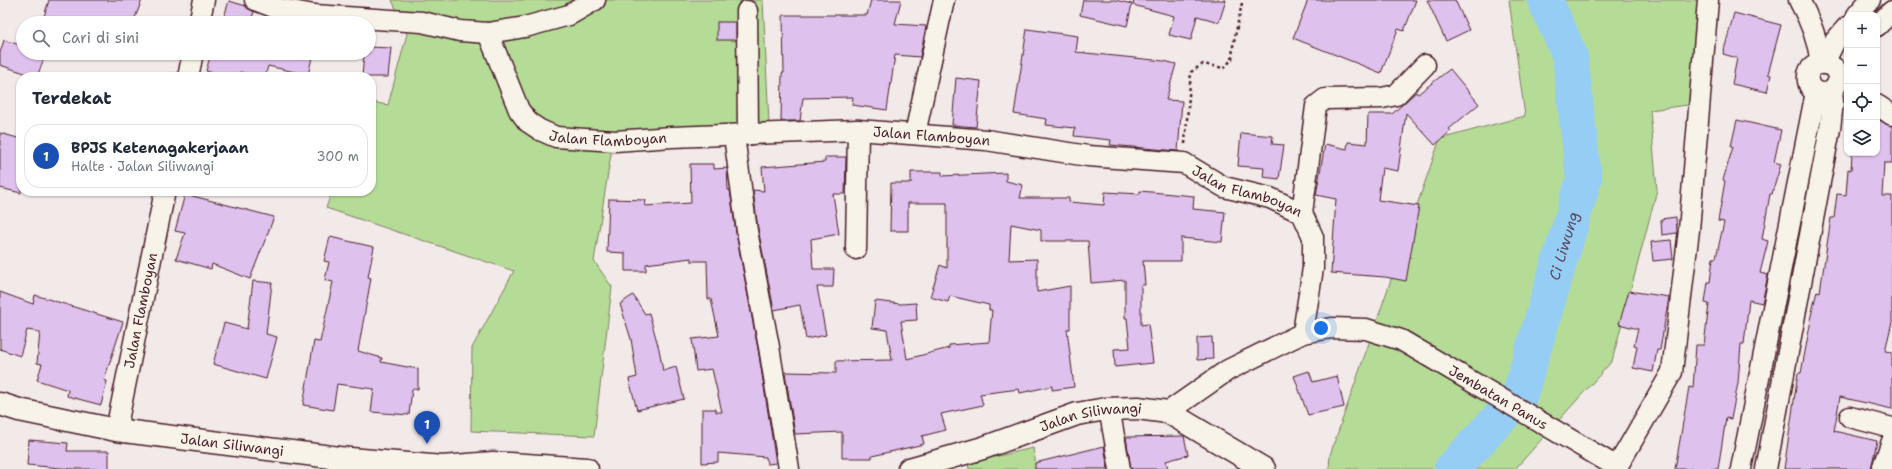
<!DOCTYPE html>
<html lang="id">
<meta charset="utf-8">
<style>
body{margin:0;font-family:"Shantell Sans",sans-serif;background:#f6f6f7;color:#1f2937}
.controls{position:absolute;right:12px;top:12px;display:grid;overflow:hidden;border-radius:8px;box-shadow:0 1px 3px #0004}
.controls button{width:36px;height:36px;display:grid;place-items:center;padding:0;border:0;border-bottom:1px solid #e0e1e3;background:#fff;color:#1f2937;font:20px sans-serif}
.you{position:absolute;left:1321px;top:328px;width:14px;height:14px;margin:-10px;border:3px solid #fff;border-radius:50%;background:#1a73e8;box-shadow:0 0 0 6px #1a73e833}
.badge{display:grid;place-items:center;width:26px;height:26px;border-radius:50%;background:#7c3aed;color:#fff;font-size:13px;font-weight:700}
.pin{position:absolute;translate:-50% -33px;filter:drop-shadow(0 1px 2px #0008)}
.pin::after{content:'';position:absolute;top:21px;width:14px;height:12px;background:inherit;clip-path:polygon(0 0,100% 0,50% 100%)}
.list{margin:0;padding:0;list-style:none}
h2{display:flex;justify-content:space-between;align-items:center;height:52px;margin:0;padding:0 16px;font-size:17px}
h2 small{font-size:13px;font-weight:400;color:#747a83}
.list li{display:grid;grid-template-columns:26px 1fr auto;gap:12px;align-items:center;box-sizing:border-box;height:64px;margin:0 8px 8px;padding:0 8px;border:1px solid #e0e1e3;border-radius:16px}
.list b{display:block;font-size:15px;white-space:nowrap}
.list p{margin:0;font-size:13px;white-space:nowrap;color:#747a83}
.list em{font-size:13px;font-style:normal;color:#747a83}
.icon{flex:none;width:22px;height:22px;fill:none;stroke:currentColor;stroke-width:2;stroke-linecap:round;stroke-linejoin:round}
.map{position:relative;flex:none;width:1892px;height:469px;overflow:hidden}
.search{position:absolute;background:#fff;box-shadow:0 1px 3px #0004;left:16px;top:16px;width:360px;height:44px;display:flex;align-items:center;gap:10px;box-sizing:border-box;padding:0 14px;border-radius:22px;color:#747a83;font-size:15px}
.panel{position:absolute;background:#fff;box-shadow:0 1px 3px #0004;left:16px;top:72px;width:360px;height:124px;border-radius:16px}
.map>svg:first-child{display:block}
.green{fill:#b5dc97;stroke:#807e61}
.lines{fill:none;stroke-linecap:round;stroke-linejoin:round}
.river{stroke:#96cdf5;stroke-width:36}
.building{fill:#dfc1ee;stroke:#4a1f2b}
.minor-casing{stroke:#4a1f2b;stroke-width:23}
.major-casing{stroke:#4a1f2b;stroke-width:25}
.path{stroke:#4a1f2b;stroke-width:2.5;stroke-dasharray:3 3;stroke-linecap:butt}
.minor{stroke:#f7f3e8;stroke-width:20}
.major{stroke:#f7f3e8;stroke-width:22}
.labels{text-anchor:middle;stroke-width:3;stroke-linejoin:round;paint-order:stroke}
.street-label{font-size:14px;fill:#4a1f2b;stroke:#f7f3e8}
.water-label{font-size:15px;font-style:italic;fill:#5d4a5e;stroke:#f7f3e8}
</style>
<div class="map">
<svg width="1892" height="469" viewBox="0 0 1892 469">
<rect width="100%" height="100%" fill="#f2e9e9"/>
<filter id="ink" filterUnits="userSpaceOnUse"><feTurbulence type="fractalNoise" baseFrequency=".025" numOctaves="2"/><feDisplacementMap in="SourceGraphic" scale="8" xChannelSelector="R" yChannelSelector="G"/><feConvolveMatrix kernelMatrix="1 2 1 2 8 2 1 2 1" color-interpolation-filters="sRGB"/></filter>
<g filter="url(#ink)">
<g class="green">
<polygon points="392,0 763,0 769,123 614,135 594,261 612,287 594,436 471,431 472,348 514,271 326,208 332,191 371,191 371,102 388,105 407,34"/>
<polygon points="1509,0 1704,0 1702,103 1650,110 1657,190 1612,361 1515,469 1329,469 1330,455 1440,139 1525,116"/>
<polygon points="1033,448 1037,469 969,469 968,463"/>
</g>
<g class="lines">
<path class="river" id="s1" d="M1452 469 1519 397 1584 179 1570 56 1545 0"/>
</g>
<g class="building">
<polygon points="49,0 142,0 133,23 42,23"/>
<polygon points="871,0 901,0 895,24 926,26 920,57 895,55 887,110 852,105 853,97 803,98 800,121 781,121 782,73 784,73 783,15 867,15"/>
<polygon points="1083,0 1115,0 1132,4 1127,26 1080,15"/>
<polygon points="1134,0 1226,0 1219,22 1197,16 1191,40 1169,35 1174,16 1133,5"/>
<polygon points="1308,0 1416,0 1404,31 1398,29 1381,73 1293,38"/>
<polygon points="1427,0 1455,0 1469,30 1446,41"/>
<polygon points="229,1 246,6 254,12 250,23 222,23"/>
<polygon points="1734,13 1781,25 1768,74 1771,75 1767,92 1732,84 1737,58 1723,54"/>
<rect x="717" y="22" width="19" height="18"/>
<polygon points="1027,29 1078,36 1076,52 1164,61 1176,64 1166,100 1182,101 1178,151 1110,145 1111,140 1074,136 1075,128 1046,125 1047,119 1014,114"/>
<polygon points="4,40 23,46 23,53 46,53 37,77 0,65 0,53"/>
<polygon points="369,47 391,48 388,77 362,77 364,53 369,53"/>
<polygon points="211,53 313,53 308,75 268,66 265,77 257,77 240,72 238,77 227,77 206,71"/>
<polygon points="1450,69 1479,104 1449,129 1451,131 1435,145 1406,113 1398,171 1382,168 1378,200 1419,206 1406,281 1385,277 1331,273 1336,199 1316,195 1325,144 1347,149 1348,142 1367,144 1368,114 1392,114 1416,92 1418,94"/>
<polygon points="956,78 981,81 976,127 952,125"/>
<polygon points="1877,119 1892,126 1892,163 1884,163 1882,196 1892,196 1892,322 1885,351 1892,352 1892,409 1840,397 1834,431 1877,441 1871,469 1784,469 1798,373 1801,373 1811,320 1810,320 1817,291 1820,292 1831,218 1834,218 1837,194 1846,195 1848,169 1851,170 1852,153 1877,153"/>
<polygon points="1737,120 1781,130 1774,162 1781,164 1772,194 1770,194 1762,239 1768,241 1760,273 1768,275 1762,303 1749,300 1744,344 1741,344 1738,383 1731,419 1726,418 1718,469 1675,469 1689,387 1693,388 1696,345 1704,345 1709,304 1705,303 1708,282 1710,282 1713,258 1716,258 1724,222 1718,221 1725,181 1723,180 1733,147 1731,146"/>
<polygon points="0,133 21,139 21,193 0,188"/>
<polygon points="1241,133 1273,136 1272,144 1284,145 1279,179 1263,177 1264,168 1238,166"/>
<polygon points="825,157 846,157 845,194 833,194 839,234 811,239 813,269 834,269 833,287 817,287 826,335 806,339 800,305 774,310 758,229 753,190 764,191 762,167 825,162"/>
<polygon points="690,164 714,164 714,169 727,168 728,190 730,190 736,233 758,349 776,463 767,464 766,457 718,453 718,462 702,463 702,409 716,409 716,412 722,412 712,369 696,371 692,339 719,336 711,299 708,299 707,261 691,261 691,258 646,264 646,271 625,271 625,253 607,252 609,199 646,200 645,206 691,203"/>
<polygon points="911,172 942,172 942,176 1006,173 1006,181 1023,185 1020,198 1069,198 1069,202 1104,205 1105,192 1140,194 1140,191 1194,196 1193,209 1225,212 1222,242 1181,238 1181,261 1143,261 1145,285 1141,285 1141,325 1148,324 1153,363 1115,367 1114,349 1130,348 1127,318 1125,318 1125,280 1091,283 1088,241 1041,241 1041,230 1011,224 1009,260 1037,259 1037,292 1070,286 1070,329 1067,329 1074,387 1052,390 1052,386 1020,393 1019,389 980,394 983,405 941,414 946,430 922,436 924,444 872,456 872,458 842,458 842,432 795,434 785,372 836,373 836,361 892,360 887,330 872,328 875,301 901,304 916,303 917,320 901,321 907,359 949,348 949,345 989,342 992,310 989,310 989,305 950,296 948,302 930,297 940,265 947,268 947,203 908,203 908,231 890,231 891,183 911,183"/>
<polygon points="185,194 274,217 250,279 212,264 211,269 176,259 185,233 175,231"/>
<polygon points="1676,217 1677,233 1662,235 1661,219"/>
<polygon points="330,237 374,247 368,277 371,278 358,351 382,358 381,362 418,369 418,389 412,389 409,415 371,412 374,389 337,384 333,410 303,405 314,341 320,342 333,282 325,280 329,262 324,261"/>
<polygon points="1671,240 1673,259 1653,261 1651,242"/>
<polygon points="253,281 272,283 266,334 277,337 266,379 213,364 224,323 247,329"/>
<polygon points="1629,291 1669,297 1660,350 1657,350 1653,372 1633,368 1637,346 1634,345 1638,329 1619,324"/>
<polygon points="0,292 33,304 35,295 123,322 104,380 107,381 101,405 67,396 68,390 37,380 42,364 37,363 40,332 27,330 20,356 0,349"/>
<polygon points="633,295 645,314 649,313 659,349 663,371 676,367 684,399 637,410 629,379 637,377 631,339 620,304"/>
<polygon points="1212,337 1213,359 1197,360 1197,338"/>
<polygon points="1309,371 1313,382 1337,376 1344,407 1308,415 1294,376"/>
<polygon points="1184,436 1188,455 1166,461 1168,469 1131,469 1126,437"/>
<polygon points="29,440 68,443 67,451 109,451 109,469 72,469 27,465"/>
<polygon points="1104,446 1108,469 1035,469 1035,463"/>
</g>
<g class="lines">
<g class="minor-casing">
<g id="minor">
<polyline points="255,0 276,8 314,15 422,22 460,31 488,33 525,27 569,15 595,0"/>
<path d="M1799 0C1810 20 1818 40 1821 63"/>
<polyline points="747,11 748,135"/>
<polyline points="1857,15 1870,0"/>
<polyline points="199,23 204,0"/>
<polyline points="1877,26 1892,11"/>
<path id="s2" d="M488 33 519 110 528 122 540 130 556 137 615 141 672 137 858 130 986 140 1088 156 1184 163 1224 187 1270 198 1302 213 1313 237V268L1303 333"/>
<polyline points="1824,63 1835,41 1847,27"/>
<polyline points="188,77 193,53"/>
<polyline points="1877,105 1892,115"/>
<polyline points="915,134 944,0"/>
<polyline points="734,136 747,231 769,347 789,469"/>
<polyline points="1302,213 1316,106 1325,99 1382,98 1396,95 1425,65"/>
<polyline points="856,249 858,130"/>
<polyline points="1106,409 1111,419 1120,469"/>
<path id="s3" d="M1168 412 1228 370 1303 333 1332 328 1366 329 1401 340 1617 467 1618 469"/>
<polyline points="1850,417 1892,428"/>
<path id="s4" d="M116 430 165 191"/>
<polyline points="1617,467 1672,372 1689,230 1708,0"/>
<polyline points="1741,469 1816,92"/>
<path d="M1766 469 1830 129 1833 102 1832 91C1857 64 1804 51 1808 81 1810 93 1823 95 1832 91"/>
<polyline points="1882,469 1892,441"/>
</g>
</g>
<g class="major-casing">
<g id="major">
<path id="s5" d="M0 404 19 410 116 430 339 458 442 467 493 463 587 469"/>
<path id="s6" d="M909 469 983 448 1077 414 1106 409 1138 408 1168 412 1264 469"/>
</g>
</g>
<polyline class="path" points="1185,144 1191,72 1203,64 1224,68 1232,59 1233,46 1242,3"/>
<use href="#minor" class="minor"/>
<use href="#major" class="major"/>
</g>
</g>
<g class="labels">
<g class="street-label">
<text dy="5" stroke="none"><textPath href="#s2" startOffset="182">Jalan Flamboyan</textPath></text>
<text dy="5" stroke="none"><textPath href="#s2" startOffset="506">Jalan Flamboyan</textPath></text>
<text dy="5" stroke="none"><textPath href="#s2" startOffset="830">Jalan Flamboyan</textPath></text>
<text dy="5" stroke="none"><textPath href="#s4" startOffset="122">Jalan Flamboyan</textPath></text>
<text dy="5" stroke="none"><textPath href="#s3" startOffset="370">Jembatan Panus</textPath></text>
<text dy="5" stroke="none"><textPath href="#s6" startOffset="190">Jalan Siliwangi</textPath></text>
<text dy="5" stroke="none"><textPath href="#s5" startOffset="236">Jalan Siliwangi</textPath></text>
</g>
<g class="water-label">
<text dy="5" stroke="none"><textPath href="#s1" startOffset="256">Ci Liwung</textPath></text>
</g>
</g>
</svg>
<div class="controls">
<button>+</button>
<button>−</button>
<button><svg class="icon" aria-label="locate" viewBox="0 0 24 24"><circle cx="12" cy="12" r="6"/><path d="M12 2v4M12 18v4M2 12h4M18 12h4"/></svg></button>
<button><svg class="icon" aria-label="layers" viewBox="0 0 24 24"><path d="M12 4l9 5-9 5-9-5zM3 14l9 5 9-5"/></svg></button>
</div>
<div class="you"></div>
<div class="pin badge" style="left:427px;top:444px;background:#1a4fb4">1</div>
<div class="search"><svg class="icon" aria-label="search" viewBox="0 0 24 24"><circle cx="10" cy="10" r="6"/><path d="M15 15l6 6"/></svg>Cari di sini</div>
<section class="panel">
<h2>Terdekat<small></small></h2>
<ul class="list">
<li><span class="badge" style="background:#1a4fb4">1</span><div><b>BPJS Ketenagakerjaan</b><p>Halte · Jalan Siliwangi</p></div><em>300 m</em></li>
</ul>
</section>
</div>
